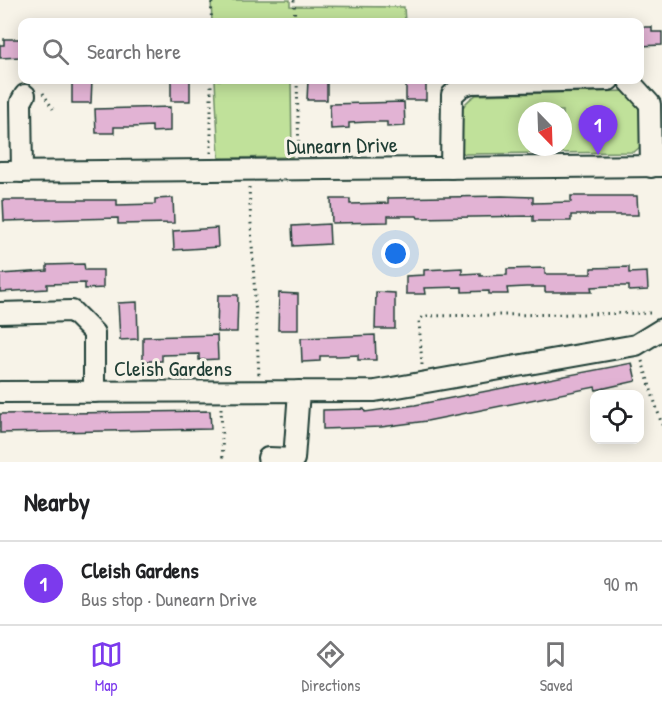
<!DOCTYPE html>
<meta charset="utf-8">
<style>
body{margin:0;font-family:"Patrick Hand",sans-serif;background:#f6f6f6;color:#202124}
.controls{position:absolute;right:18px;bottom:18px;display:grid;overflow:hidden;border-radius:12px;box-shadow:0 3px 15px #0003}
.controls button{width:54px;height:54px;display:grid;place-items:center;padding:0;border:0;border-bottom:2px solid #e0e0e0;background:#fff;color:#202124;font:30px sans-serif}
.compass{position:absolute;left:518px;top:102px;width:54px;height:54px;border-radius:50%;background:#fff;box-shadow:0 3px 15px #0003;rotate:157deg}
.you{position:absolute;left:396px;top:254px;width:21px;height:21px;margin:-15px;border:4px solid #fff;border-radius:50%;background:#1a73e8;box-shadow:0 0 0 9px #1a73e833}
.badge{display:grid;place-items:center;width:39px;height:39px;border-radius:50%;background:#7c3aed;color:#fff;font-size:20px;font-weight:700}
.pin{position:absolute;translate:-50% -50px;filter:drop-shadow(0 2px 3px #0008)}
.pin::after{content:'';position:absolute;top:32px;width:21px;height:18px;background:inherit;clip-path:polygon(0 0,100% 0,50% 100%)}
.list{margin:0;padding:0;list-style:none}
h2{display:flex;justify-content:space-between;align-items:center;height:78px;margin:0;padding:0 24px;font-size:26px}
h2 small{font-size:20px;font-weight:400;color:#757577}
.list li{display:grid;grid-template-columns:39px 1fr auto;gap:18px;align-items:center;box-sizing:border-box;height:84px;padding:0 24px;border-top:2px solid #e0e0e0}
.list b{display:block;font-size:22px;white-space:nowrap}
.list p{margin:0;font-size:20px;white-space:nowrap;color:#757577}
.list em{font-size:20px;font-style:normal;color:#757577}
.icon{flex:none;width:33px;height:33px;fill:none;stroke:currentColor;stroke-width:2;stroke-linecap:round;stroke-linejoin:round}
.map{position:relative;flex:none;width:662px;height:462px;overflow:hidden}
.search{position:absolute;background:#fff;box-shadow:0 3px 15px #0003;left:18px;right:18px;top:18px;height:66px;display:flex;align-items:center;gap:15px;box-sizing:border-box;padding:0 21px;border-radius:12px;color:#757577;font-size:22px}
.sheet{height:162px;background:#fff}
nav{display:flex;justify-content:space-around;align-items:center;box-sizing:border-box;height:84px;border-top:2px solid #e0e0e0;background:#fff;font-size:16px;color:#757577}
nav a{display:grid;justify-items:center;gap:3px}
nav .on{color:#7c3aed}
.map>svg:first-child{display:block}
.green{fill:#c0e19a;stroke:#708f67;stroke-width:1.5;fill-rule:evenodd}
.building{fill:#e2b3d4;stroke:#1f3d34;stroke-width:1.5}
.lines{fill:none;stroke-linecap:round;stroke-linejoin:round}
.minor-casing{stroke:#1f3d34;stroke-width:24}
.path{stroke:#1f3d34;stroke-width:3;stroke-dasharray:1.5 4.5;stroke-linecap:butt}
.minor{stroke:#f7f3e8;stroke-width:20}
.labels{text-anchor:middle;stroke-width:6;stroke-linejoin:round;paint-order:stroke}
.street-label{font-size:22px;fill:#1f3d34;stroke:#f7f3e8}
</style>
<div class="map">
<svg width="662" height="462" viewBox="0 0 662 462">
<rect width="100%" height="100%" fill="#f7f3e8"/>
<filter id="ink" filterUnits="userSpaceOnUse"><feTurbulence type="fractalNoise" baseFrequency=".0167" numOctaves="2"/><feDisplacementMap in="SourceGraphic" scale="12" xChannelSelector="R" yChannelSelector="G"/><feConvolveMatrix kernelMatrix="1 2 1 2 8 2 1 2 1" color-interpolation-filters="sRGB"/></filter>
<g filter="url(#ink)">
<g class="green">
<polygon points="211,0 290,0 290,6 404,7 405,22 212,22"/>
<polygon points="215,80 291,80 292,157 219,158"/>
<path d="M625 91 641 104 640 147 634 152 465 154 459 150C459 127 454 107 476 95ZM527 111H563V147H527Z"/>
</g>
<g class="building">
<polygon points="639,27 652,27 652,32 662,32 662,45 639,46"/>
<polygon points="4,39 22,39 22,57 0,58 0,45 4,45"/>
<polygon points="72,80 92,80 91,103 72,103"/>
<rect x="171" y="80" width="19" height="21"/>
<polygon points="308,80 327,80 327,100 307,100"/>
<rect x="406" y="80" width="20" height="20"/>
<polygon points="404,102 405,126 387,127 387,122 368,122 349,123 349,128 331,129 330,104"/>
<polygon points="170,107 170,131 152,132 152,126 133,127 114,127 114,133 96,133 95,109"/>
<polygon points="502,196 533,197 533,203 571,202 571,196 637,196 638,215 571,215 571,221 533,221 533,216 418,218 417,216 388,216 388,222 332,223 331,199 350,199 350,204 388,203 388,198"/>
<polygon points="173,198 174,223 118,224 118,218 4,221 3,200 117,200 117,205 155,204 155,199"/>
<polygon points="329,224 330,244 293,246 292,226"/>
<polygon points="217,228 218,247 174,250 173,231"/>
<polygon points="84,264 85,270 103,270 103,288 85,289 85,283 47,284 47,289 0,292 0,274 47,271 47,265"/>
<polygon points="629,267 629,273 647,272 648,290 629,291 629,286 610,286 591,287 592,292 545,292 545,287 526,287 507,288 508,294 489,294 489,291 462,292 462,287 424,288 425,294 406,294 406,276 424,275 424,270 462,268 462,274 480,273 480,276 507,275 507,269 545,268 545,274 591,274 591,268"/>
<polygon points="376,292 395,293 395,329 375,329"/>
<polygon points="279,293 298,294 298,330 278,330"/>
<polygon points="218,295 238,295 237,332 217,332"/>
<polygon points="137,302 138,339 120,340 118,303"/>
<polygon points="217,335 218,359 199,360 199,354 162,355 162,361 143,361 143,337"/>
<polygon points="375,335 376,360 358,360 358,355 339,356 320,356 320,361 302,362 301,338"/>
<polygon points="632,363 636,381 596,390 595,387 427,421 381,427 323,429 323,410 364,409 365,412 415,405"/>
<polygon points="210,411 211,429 0,433 0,414"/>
</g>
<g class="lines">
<g class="minor-casing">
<g id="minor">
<polyline points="628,80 650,104 651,167"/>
<polyline points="451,168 452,95 462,86 471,83 609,80"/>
<polyline points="0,172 662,166"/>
<polyline points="22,172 21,102 25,95"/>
<polyline points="0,313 72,311 94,333 94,392"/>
<polyline points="0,392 375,391 636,345 662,329"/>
<polyline points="268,458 294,459 299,391"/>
</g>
</g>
<g class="path">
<polyline points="294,0 295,22"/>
<polyline points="211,22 212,0"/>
<polyline points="297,80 299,153"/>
<polyline points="43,93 53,109"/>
<polyline points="211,153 211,80"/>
<polyline points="249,187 259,375"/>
<polyline points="642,361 662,425"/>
<polyline points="422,365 419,321 423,316 654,313"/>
<polyline points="221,408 223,462"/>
</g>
<use href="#minor" class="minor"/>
</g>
</g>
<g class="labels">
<g class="street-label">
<text transform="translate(342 145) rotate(-1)" y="8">Dunearn Drive</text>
<text x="173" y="376">Cleish Gardens</text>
</g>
</g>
</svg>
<div class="controls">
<button><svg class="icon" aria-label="locate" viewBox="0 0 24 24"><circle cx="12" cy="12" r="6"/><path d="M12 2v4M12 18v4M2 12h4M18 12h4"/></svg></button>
</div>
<svg class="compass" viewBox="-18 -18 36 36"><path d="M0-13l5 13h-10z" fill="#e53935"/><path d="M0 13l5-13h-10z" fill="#757577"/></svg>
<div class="you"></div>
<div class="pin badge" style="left:598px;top:155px">1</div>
<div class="search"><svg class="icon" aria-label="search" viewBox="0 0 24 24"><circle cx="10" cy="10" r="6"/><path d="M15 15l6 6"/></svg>Search here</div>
</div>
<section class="sheet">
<h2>Nearby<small></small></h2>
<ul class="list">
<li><span class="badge">1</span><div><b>Cleish Gardens</b><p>Bus stop · Dunearn Drive</p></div><em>90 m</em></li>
</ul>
</section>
<nav>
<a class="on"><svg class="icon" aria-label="map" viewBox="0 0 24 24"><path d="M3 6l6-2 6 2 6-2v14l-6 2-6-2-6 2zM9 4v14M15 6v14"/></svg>Map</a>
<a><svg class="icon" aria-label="directions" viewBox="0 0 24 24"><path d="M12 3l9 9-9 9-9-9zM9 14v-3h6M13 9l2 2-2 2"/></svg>Directions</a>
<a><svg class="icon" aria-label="saved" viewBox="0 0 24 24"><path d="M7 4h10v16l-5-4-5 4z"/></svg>Saved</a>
</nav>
